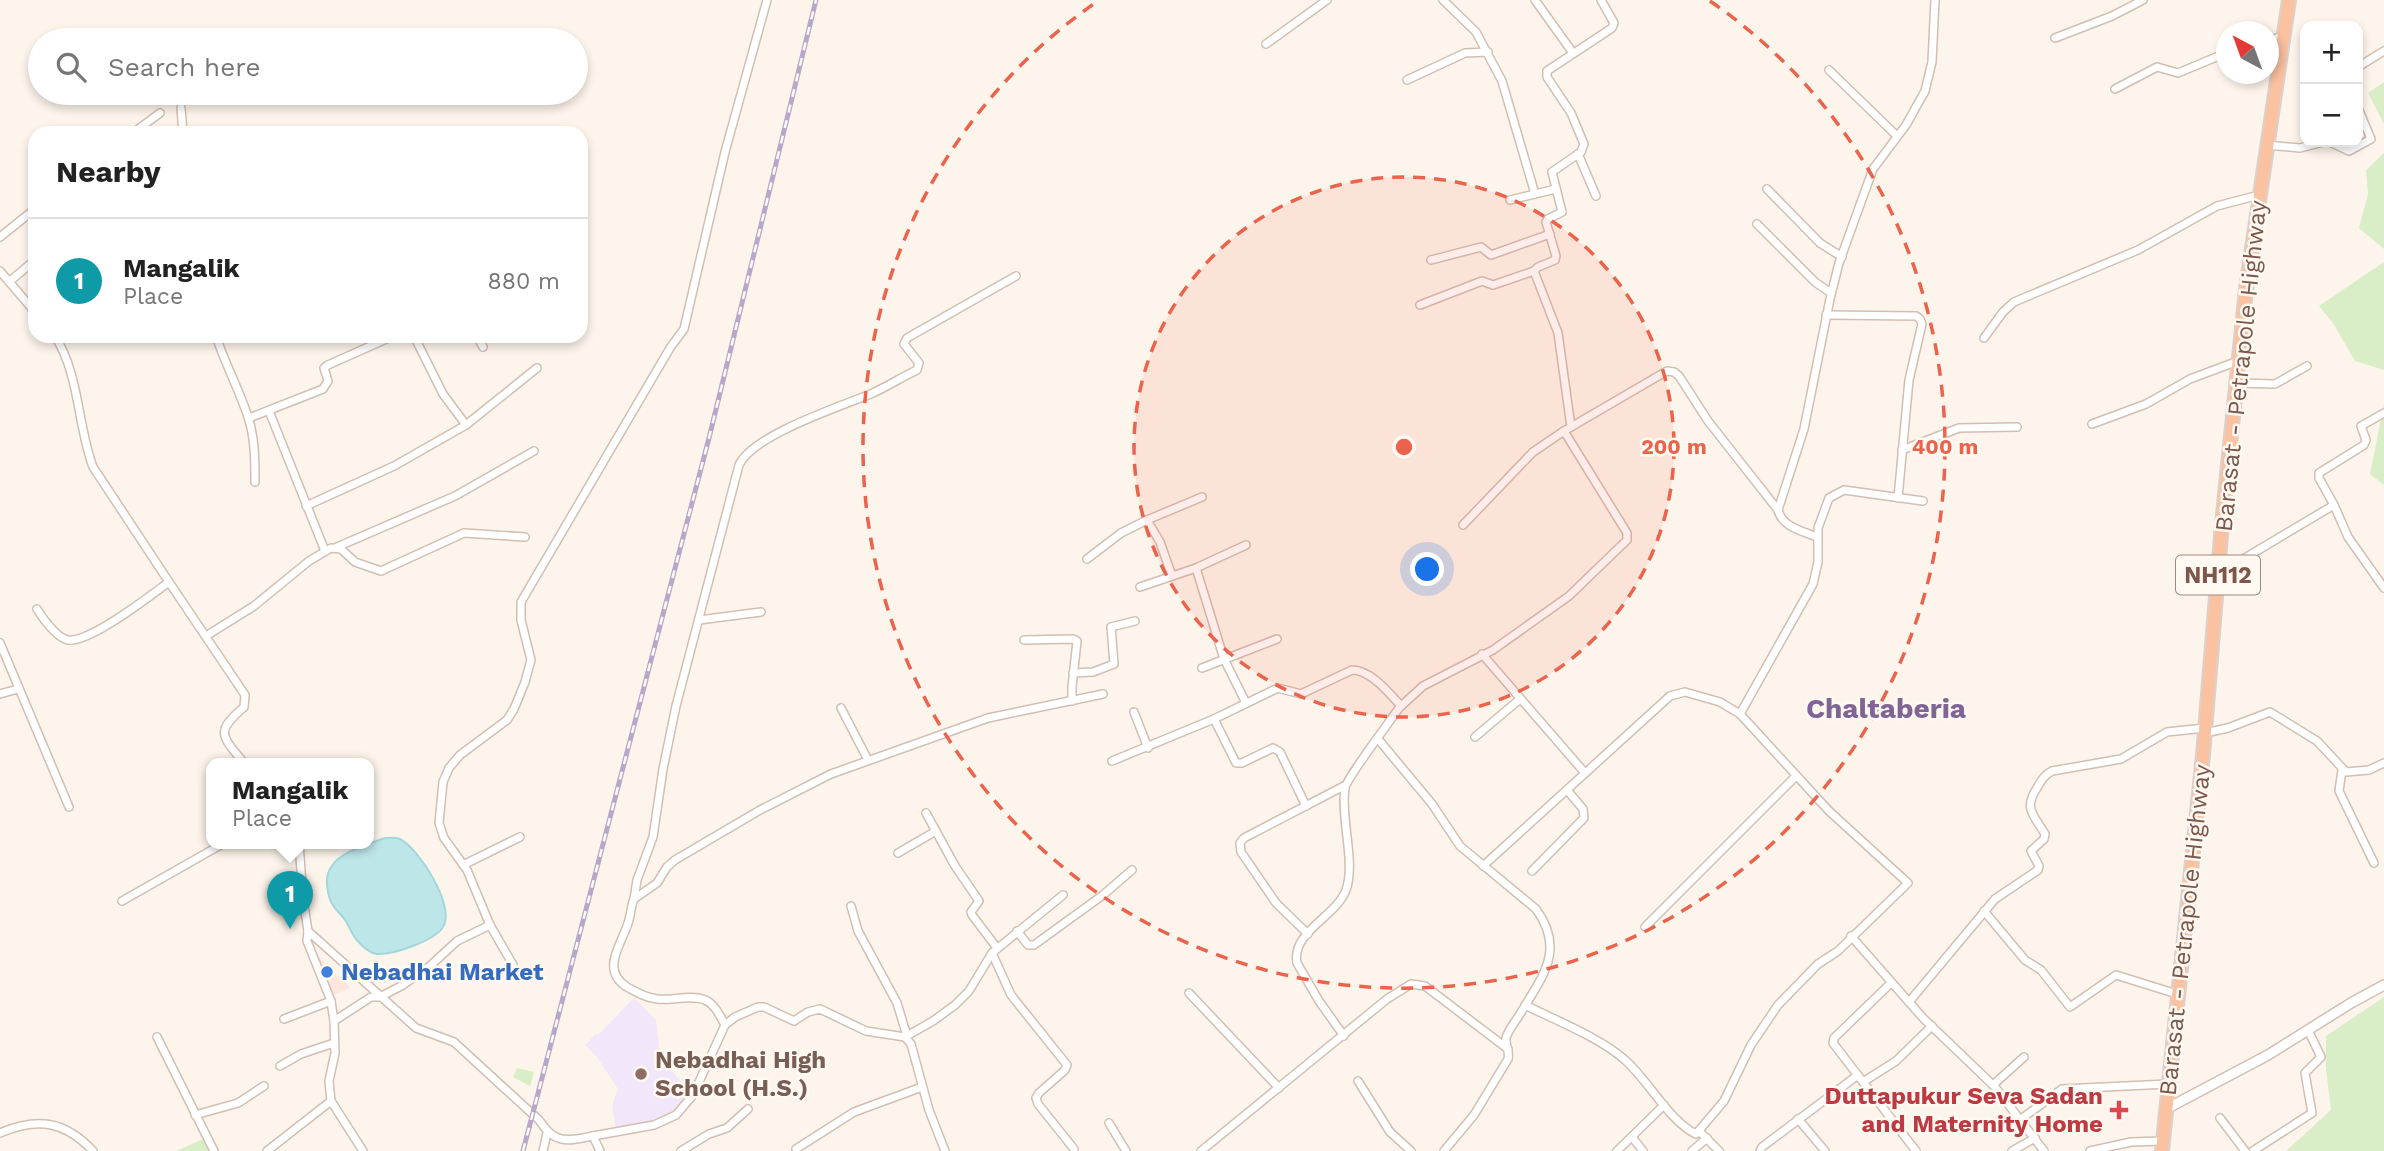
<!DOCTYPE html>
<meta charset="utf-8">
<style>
body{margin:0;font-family:"Work Sans",sans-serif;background:#f2f2f2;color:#222}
.controls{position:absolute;right:21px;top:21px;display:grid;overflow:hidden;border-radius:14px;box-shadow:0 4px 10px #0003}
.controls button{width:63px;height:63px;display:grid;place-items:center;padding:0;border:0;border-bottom:2px solid #e0e0e0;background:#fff;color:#222;font:35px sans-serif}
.compass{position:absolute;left:2216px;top:21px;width:63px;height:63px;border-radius:50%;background:#fff;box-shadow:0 4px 10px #0003;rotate:319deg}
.you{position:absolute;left:1428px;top:570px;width:24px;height:24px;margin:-18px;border:5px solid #fff;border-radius:50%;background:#1a73e8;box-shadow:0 0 0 10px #1a73e833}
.badge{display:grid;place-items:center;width:46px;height:46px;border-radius:50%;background:#eb634c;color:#fff;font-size:23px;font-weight:700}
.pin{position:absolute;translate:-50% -58px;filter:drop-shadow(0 2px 4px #0008)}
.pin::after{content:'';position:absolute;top:37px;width:24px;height:21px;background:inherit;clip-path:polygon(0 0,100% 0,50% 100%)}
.popup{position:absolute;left:206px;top:758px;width:168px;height:91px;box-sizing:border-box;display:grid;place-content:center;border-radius:14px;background:#fff;filter:drop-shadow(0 2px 5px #0005);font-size:23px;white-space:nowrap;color:#767676}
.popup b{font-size:26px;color:#222}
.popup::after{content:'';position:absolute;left:50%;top:100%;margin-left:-14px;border:14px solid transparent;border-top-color:#fff}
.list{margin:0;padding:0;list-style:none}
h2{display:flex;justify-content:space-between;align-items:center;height:91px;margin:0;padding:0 28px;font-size:30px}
h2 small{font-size:23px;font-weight:400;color:#767676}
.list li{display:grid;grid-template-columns:46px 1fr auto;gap:21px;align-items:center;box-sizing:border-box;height:126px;padding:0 28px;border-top:2px solid #e0e0e0}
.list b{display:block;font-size:26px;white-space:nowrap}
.list p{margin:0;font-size:23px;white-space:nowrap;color:#767676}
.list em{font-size:23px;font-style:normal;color:#767676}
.icon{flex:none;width:38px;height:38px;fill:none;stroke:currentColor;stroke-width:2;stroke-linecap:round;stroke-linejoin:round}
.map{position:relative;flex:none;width:2384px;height:1151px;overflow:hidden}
.search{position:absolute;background:#fff;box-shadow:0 4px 10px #0003;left:28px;top:28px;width:560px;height:77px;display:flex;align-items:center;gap:18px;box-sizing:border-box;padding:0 24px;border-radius:38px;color:#767676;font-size:26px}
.panel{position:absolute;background:#fff;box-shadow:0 4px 10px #0003;left:28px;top:126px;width:560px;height:217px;border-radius:21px}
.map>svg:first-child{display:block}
.commercial{fill:#fee5de}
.education{fill:#f2e7fa}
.green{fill:#d9edc7}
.water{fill:#bde6e9;stroke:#a3d7db;stroke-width:2}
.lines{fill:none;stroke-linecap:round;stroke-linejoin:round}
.minor-casing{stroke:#d3beb2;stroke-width:10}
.tertiary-casing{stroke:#d3beb2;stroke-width:12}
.trunk-casing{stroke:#dad0cd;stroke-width:16}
.minor{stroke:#fff;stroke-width:7}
.tertiary{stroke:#fff;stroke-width:9}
.trunk{stroke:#fbc2a1;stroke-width:12}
.rail-casing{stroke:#b7a7ca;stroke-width:5}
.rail{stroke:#fff9f2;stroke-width:2.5;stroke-dasharray:8;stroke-linecap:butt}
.ring{fill:none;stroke:#eb634c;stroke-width:3.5;stroke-dasharray:12 9}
.shop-dot{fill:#3f7fe0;stroke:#fff9f2;stroke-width:2.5}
.education-dot{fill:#8d6e63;stroke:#fff9f2;stroke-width:2.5}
.health-dot{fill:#e0444e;stroke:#fff9f2;stroke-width:2.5}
.labels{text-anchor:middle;stroke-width:5;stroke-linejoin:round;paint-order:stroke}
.shield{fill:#fff9f2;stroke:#a3887d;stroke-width:2}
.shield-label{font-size:23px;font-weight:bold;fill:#7b584b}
.street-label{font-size:24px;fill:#7b584b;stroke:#fff9f2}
.shop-label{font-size:24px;font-weight:bold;fill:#366cbe;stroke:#fff9f2;text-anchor:start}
.education-label{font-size:24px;font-weight:bold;fill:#785e54;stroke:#fff9f2;text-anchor:start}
.health-label{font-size:24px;font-weight:bold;fill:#be3a42;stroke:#fff9f2;text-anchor:end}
.quarter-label{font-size:28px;font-weight:bold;fill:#816496;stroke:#fff9f2}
.centre{fill:#eb634c;stroke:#fff9f2;stroke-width:3.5}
.ring-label{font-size:21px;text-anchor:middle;font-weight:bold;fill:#eb634c;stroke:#fff9f2;stroke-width:5;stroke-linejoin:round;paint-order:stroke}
</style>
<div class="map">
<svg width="2384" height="1151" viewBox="0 0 2384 1151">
<rect width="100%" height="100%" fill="#fdf5eb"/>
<polygon class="commercial" points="312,949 342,981 344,980 350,988 330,996"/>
<polygon class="education" points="634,998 656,1020 660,1058 690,1091 681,1106 669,1116 616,1130 612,1106 618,1089 597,1057 585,1045 596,1034 598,1035"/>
<g class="green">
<polygon points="2384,82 2384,124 2368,93"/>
<polygon points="2384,153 2384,249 2359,228 2368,194 2366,170"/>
<polygon points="2384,262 2384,370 2355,361 2333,323 2319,306"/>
<polygon points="2384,404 2384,485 2370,474"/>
<polygon points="2384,997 2384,1151 2286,1151 2331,1110 2326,1069 2326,1036"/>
<polygon points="517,1068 534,1072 530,1086 513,1077"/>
<polygon points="203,1139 210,1151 176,1151"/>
</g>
<path class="water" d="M385 838C390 838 396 837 400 839 419 849 454 904 444 925 438 940 393 955 377 954 369 953 361 945 356 939 350 932 348 922 342 916 332 906 328 899 327 884 325 855 362 846 385 838Z"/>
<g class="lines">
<g class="minor-casing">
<g id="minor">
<polyline points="1443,0 1476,32 1502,81 1535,194"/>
<polyline points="1535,0 1573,53"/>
<polyline points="2055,38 2112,16 2143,0"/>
<polyline points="2268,41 2283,36"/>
<polyline points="1266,44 1327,0"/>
<polyline points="2358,67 2384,51"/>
<polyline points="1829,70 1897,136"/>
<polyline points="1407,80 1465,53 1488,52"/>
<polyline points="2115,89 2157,67 2178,73 2226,53"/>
<polyline points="181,108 183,133"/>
<polyline points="133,133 160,113"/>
<polyline points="2330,142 2349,151 2371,139 2358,108"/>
<polyline points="2267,145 2300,148 2323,142"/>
<polyline points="1578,154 1596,196"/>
<polyline points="1767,189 1820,243 1842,257"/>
<polyline points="1510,200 1556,189"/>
<polyline points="1757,224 1815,282 1831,293"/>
<polyline points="0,237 35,209"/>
<polyline points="1431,260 1481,247 1491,255 1550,234"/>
<polyline points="0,271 35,312"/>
<polyline points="9,282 35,260"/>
<polyline points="1420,305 1482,281 1493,285 1534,271"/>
<polyline points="1826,315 1916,316 1920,319 1922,324 1909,380 1898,498"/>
<path d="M55 336C80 376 77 424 93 467L169 582"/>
<path d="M216 336C225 364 239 389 248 417 255 438 255 460 255 482"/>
<polyline points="414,336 443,394 466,425"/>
<polyline points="477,336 483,347"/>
<polyline points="1984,338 2003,312 2014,302 2138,250 2217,206 2259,195"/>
<polyline points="2236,383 2275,384 2307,366"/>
<polyline points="269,411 325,551"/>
<polyline points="249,418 323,389 328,381 324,368 328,365 393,336"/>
<polyline points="2092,424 2146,404 2190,379 2238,361"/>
<polyline points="1571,427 1558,333 1534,271 1538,267 1555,260 1556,256 1546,222 1548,219 1562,212 1552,172 1581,152 1584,144 1571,113 1547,77 1547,71 1612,28 1614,23 1601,0"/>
<polyline points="1902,450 1959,428 2017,427"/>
<polyline points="2334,505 2319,478 2319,473 2364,445 2366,440 2361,426 2384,413"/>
<polyline points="306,506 394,466 466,425 537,368"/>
<polyline points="1147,520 1160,542 1172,576"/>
<polyline points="1463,525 1533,452 1564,431 1667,371 1674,372 1679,376 1708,421 1778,510"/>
<path d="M1817 537C1802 531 1782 527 1778 510L1804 429 1830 299 1839 263 1873 169 1906 125 1925 91 1932 62 1935 0"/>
<polyline points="337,547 455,496 534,451"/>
<polyline points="1087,559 1121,533 1147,520 1202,497"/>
<polyline points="1196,568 1224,659 1246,703"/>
<polyline points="2218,574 2334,505 2348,537 2384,588"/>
<polyline points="1140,587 1196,568 1246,545"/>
<path d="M37 609C43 619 57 638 68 640 90 643 151 595 169 582L245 695 244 707C215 732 221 735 244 763"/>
<polyline points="699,620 761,612"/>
<polyline points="206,636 254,606 309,561 331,548 341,549 355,562 381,571 464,533 525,537"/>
<polyline points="1024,640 1073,639 1077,641 1072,687 1072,701"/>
<polyline points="0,643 69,807"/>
<polyline points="1482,654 1585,773"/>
<polyline points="1202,668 1277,639"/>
<polyline points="1073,673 1093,672 1114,664 1111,627 1135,621"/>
<polyline points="0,694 18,689"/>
<polyline points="841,708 868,760"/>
<polyline points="1134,712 1148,748"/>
<polyline points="1740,714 1813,584 1818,562 1818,528 1829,498 1844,490 1923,501"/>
<polyline points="1214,719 1236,763 1242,763 1273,748 1280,752 1306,806"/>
<polyline points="2205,733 2228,728 2270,712 2317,741 2346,772 2369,770 2384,763"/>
<polyline points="1475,737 1520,699"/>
<path d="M1378 739 1432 804 1460 846 1536 909C1566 950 1542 977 1520 1014 1516 1021 1508 1030 1506 1038 1505 1045 1510 1051 1508 1059L1474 1115 1444 1151"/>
<path d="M1112 761 1214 719 1278 688 1301 694 1352 670C1371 670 1389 693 1401 706"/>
<polyline points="2342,770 2339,791 2374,863"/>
<polyline points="926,813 955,866 979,901 971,912 972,915 997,948"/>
<polyline points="299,843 303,899 308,931 307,941 331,1001 334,1021"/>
<polyline points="898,853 936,831"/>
<polyline points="463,865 520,837"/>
<path d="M1483 866 1670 696 1685 692 1720 702 1740 714 1829 811 1908 883 1838 951 1818 964 1778 1005 1751 1045 1724 1101 1696 1134C1670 1122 1648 1080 1625 1060 1601 1038 1555 1020 1525 1005"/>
<polyline points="1532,871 1584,818 1583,809 1567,790"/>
<path d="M634 899 637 880 653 837 663 769 676 706 739 465C752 435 842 406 873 393 888 386 902 377 917 370L919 363 904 344 907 338 1016 276"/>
<polyline points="122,901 224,843"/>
<polyline points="851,906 858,931 897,1003 907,1036"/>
<polyline points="1984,911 2025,960 2041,970 2070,1007 2116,975 2177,994"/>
<polyline points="1645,927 1796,776"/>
<path d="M308 931 416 1028 454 1042 539 1120C555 1145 567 1141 593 1136L600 1151"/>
<polyline points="1017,931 1028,945 1034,945 1103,895 1132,870"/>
<polyline points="1308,934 1276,903 1241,852 1240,843 1244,838 1344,786"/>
<polyline points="1851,936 1923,1018 1995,1087 2044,1151"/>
<polyline points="992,953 1011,995 1067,1065 1065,1070 1039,1093 1036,1098 1038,1104 1074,1149"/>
<polyline points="513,965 490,925 467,870 444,838 439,823 443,782 449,768 460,755 507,720 514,709 525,682 531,660 521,620 521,602 670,348 684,329 725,152 767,0"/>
<polyline points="1891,983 1834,1038 1833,1043 1916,1151"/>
<polyline points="1189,993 1279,1088"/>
<path d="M1909 1002 1995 899 2038 870 2039 866 2031 851 2044 839 2045 834C2034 815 2023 809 2037 788 2041 781 2044 775 2052 771L2121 759 2167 732 2205 728"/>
<polyline points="284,1019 331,1001"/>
<path d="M725 1025C720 1016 715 1004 705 1000 691 994 672 1001 657 999 646 998 636 992 627 987 599 969 623 943 629 920 631 913 631 906 634 899L657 883 667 867 675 860 760 810 831 774 988 718 1103 694"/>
<path d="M1344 1036 1319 1001 1297 963C1291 932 1336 917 1346 890 1356 863 1340 817 1345 788 1346 779 1391 720 1399 708L1423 686 1493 650 1569 596 1627 540V533L1564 431"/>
<polyline points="157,1037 214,1151"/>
<polyline points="905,1037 933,1021 955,1005 969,991 992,953 1063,895"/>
<polyline points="280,1066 301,1054 334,1043"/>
<polyline points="1358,1081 1390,1132 1411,1151"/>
<polyline points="1863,1082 1896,1061 1932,1026"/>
<polyline points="1993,1085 2024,1057"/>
<polyline points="331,1101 363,1151"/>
<polyline points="195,1115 238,1103 264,1086"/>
<polyline points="2220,1118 2245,1151"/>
<polyline points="1798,1119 1825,1151"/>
<polyline points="2021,1119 2062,1089 2168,1084"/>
<polyline points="1109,1123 1126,1151"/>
<polyline points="1699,1131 1719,1151"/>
<path d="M0 1133C38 1117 65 1121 93 1151"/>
<polyline points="593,1136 654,1125 676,1115 693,1095 725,1025 735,1017 758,1007 764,1007 794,1021 808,1012 820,1009 866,1031 905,1037 911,1044 929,1110 945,1151"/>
<polyline points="1632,1137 1643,1151"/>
<polyline points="796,1149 854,1112 922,1087"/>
<polyline points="267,1151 331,1101 329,1081 335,1053 334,1021 371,997 380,997 403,985 430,966 457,941 490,925"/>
<polyline points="543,1151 547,1133"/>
<polyline points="681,1151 709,1134 727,1128 748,1109"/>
<polyline points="1201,1151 1387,999 1411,984 1425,986 1508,1049"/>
<polyline points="1617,1151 1664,1105"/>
<polyline points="1692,1151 1707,1138"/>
<polyline points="1760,1151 1762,1147 1858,1075"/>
<polyline points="2012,1151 2035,1138"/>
<polyline points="2090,1151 2131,1142 2162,1141"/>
<polyline points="2253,1151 2312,1113 2305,1073 2321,1057 2308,1030"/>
</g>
</g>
<g class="tertiary-casing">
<polyline id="tertiary" points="2166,1109 2268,1055 2351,1003 2384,985"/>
</g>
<g class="trunk-casing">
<polyline id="trunk" points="2162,1151 2203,755 2222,524 2246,289 2289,0"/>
</g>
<use href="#minor" class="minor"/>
<use href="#tertiary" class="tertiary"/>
<use href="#trunk" class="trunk"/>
<g class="rail-casing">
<polyline id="rail" points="523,1151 709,438 816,0"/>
</g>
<use href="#rail" class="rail"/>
</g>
<circle cx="1404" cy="447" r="270" fill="#eb634c" fill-opacity=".12"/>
<g class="ring">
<circle cx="1404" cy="447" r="270"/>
<path d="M1710 1A541 541 0 1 1 1098 1"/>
</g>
<circle class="shop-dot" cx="327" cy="972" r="7"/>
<circle class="education-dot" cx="641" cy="1074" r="7"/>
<path class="health-dot" d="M2115.5 1099.5h7v7h7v7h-7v7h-7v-7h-7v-7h7z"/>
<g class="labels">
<rect class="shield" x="2176" y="555.5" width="84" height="39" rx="5"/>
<g class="shield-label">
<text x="2218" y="583">NH112</text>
</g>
<g class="street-label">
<text transform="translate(2241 366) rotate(-84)" y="8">Barasat - Petrapole Highway</text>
<text transform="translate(2185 930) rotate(-84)" y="8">Barasat - Petrapole Highway</text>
</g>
<g class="shop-label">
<text x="341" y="980">Nebadhai Market</text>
</g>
<g class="education-label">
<text x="655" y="1068">Nebadhai High<tspan x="655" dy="28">School (H.S.)</tspan></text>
</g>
<g class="health-label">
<text x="2103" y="1104">Duttapukur Seva Sadan<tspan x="2103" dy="28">and Maternity Home</tspan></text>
</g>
<g class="quarter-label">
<text x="1886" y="718">Chaltaberia</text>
</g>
</g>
<circle cx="1404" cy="447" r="10" class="centre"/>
<g class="ring-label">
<text x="1674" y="454">200 m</text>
<text x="1945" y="454">400 m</text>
</g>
</svg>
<div class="controls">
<button>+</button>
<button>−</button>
</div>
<svg class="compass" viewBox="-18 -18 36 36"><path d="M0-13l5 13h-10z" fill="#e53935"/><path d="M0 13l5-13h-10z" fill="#767676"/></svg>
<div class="you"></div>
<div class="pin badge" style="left:290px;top:929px;background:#0f9aa8">1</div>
<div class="popup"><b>Mangalik</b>Place</div>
<div class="search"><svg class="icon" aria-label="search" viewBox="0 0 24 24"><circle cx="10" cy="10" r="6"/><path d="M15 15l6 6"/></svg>Search here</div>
<section class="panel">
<h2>Nearby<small></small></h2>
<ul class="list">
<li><span class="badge" style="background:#0f9aa8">1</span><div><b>Mangalik</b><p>Place</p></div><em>880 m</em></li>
</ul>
</section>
</div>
